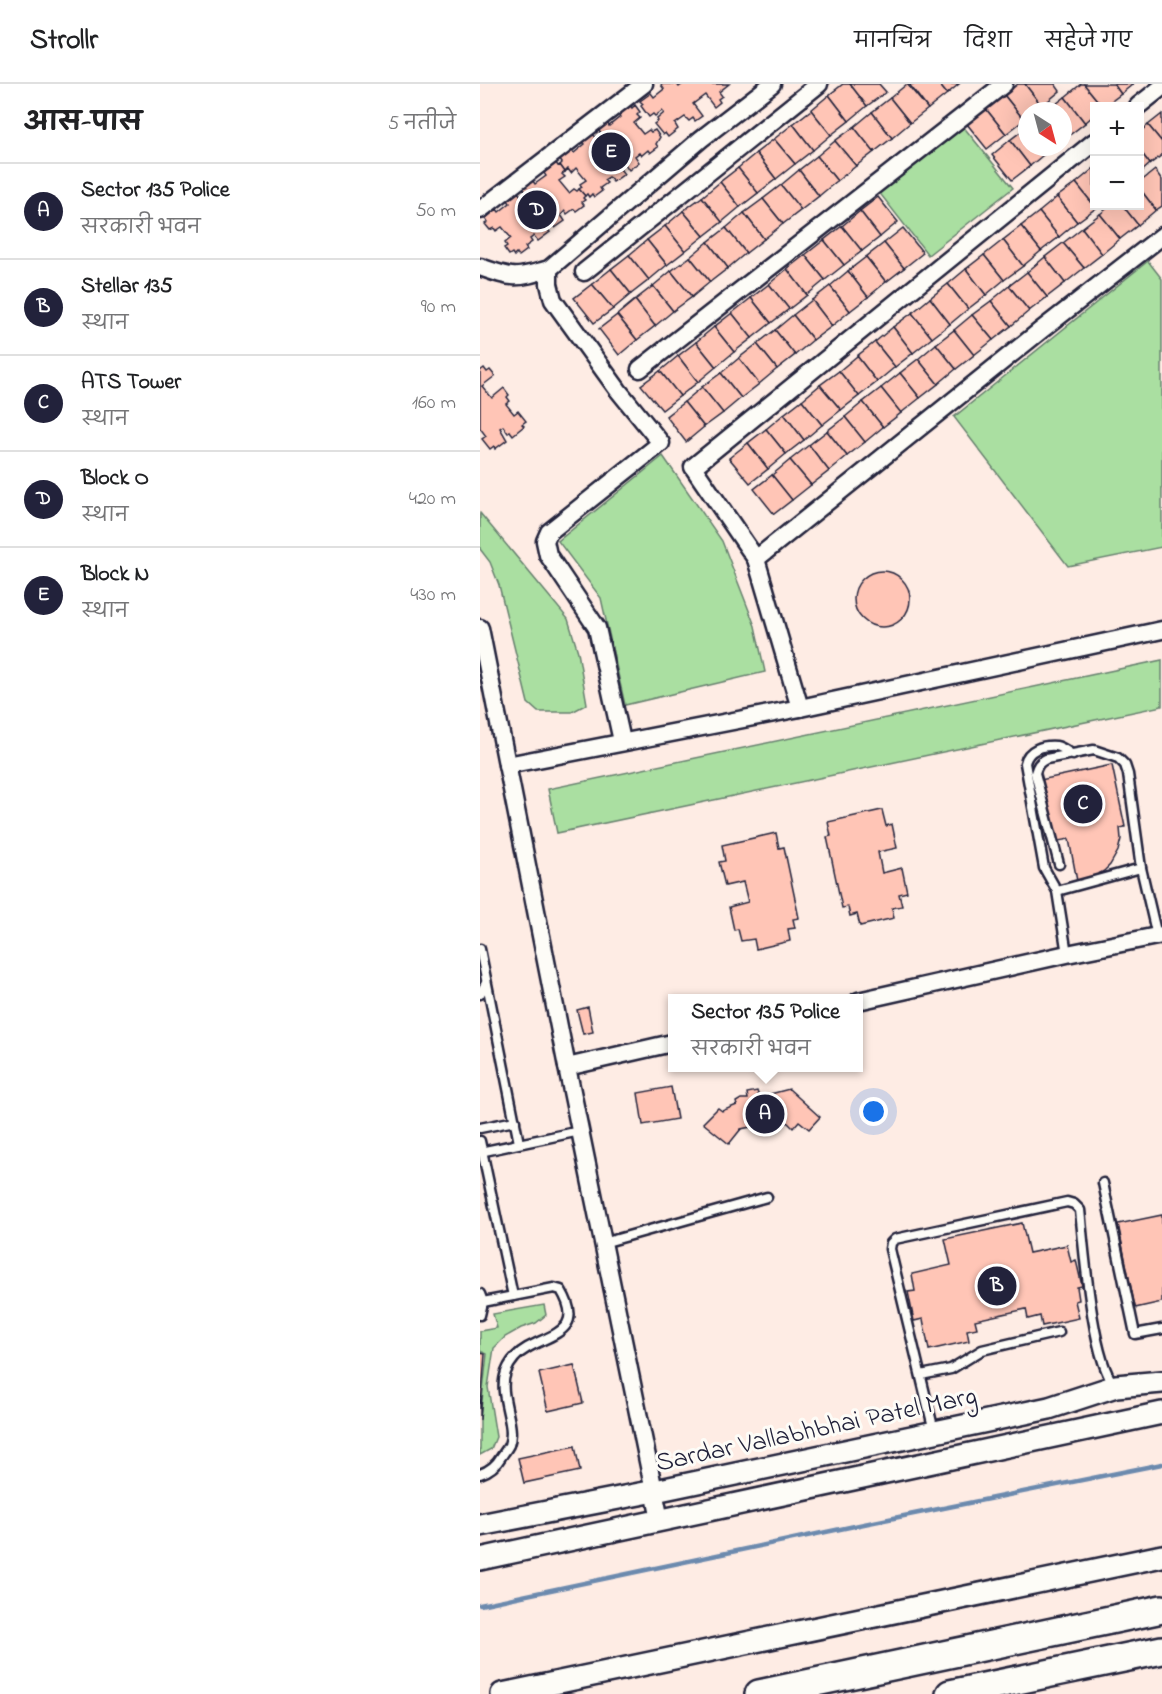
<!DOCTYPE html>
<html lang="hi">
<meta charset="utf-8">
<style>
body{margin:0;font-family:"Indie Flower","Playpen Sans Deva",sans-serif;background:#f6f6f6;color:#202124}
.controls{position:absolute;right:18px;top:18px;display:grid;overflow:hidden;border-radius:0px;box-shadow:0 6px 24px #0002}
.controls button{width:54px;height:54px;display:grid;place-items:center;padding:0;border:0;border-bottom:2px solid #e0e0e0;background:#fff;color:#202124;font:30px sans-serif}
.compass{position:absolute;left:538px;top:18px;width:54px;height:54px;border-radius:50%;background:#fff;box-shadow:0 6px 24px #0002;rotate:144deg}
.you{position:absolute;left:394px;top:1028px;width:21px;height:21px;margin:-15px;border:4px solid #fff;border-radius:50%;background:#1a73e8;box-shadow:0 0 0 9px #1a73e833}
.badge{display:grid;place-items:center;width:39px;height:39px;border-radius:50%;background:#22223b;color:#fff;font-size:20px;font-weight:700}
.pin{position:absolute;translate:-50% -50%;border:3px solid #fff;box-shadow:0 2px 6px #0006}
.popup{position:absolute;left:188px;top:910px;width:195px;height:78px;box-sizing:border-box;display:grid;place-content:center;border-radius:0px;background:#fff;filter:drop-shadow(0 2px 4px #0005);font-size:20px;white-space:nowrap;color:#757577}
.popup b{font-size:22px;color:#202124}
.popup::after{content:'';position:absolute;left:50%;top:100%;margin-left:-12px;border:12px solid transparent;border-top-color:#fff}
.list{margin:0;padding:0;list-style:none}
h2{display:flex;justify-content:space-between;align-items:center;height:78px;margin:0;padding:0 24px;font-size:26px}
h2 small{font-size:20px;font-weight:400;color:#757577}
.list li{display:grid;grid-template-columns:39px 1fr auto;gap:18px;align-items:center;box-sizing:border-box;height:96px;padding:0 24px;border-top:2px solid #e0e0e0}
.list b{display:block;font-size:22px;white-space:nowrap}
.list p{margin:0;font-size:20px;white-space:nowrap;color:#757577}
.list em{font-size:20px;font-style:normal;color:#757577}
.map{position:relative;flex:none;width:682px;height:1610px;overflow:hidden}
header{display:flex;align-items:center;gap:36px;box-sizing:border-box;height:84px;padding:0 30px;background:#fff;border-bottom:2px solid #e0e0e0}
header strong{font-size:28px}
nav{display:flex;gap:33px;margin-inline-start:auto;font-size:21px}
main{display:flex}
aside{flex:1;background:#fff}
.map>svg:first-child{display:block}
.green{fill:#aadfa1;stroke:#66806e;stroke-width:1.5}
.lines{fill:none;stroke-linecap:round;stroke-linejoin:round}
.stream{stroke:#6c8aae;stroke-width:4.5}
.building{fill:#ffc5b6;stroke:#22223b;stroke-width:1.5}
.service-casing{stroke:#22223b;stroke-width:13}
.minor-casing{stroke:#22223b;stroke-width:21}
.tertiary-casing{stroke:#22223b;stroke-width:26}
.trunk-casing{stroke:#22223b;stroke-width:32}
.service{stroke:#fdfcf7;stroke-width:8}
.minor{stroke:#fdfcf7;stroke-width:16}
.tertiary{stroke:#fdfcf7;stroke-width:21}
.trunk{stroke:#fdfcf7;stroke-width:27}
.labels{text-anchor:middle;stroke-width:6;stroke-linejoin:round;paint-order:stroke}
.street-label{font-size:27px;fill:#22223b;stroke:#fdfcf7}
</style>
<header>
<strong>Strollr</strong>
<nav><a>मानचित्र</a><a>दिशा</a><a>सहेजे गए</a></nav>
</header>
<main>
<aside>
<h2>आस-पास<small>5 नतीजे</small></h2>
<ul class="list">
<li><span class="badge">A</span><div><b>Sector 135 Police</b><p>सरकारी भवन</p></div><em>50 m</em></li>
<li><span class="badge">B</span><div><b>Stellar 135</b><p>स्थान</p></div><em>90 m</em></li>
<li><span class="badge">C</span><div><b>ATS Tower</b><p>स्थान</p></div><em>160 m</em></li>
<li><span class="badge">D</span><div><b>Block O</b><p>स्थान</p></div><em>420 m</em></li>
<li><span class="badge">E</span><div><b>Block N</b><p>स्थान</p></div><em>430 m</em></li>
</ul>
</aside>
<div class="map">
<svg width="682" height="1610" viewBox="0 0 682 1610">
<rect width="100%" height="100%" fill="#feece4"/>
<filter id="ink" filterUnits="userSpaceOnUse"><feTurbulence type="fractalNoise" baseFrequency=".0167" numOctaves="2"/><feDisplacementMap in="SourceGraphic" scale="12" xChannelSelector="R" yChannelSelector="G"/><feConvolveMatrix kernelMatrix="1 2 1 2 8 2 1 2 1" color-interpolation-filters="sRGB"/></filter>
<g filter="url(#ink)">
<g class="green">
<polygon points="482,41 533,104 448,171 398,107"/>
<polygon points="668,177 682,195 682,463 588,482 474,333"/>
<polygon points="183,372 242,457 275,542 285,588 145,621 121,514 78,457"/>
<polygon points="0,429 88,535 98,568 107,620 92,628 58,628 48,619 19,501 10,478 0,465"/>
<polygon points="682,576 682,622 77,749 68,705"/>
<polygon points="64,1221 66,1231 56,1239 41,1244 25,1253 14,1264 8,1303 16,1353 11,1365 0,1371 0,1335 7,1270 0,1267 0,1247 17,1244 13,1230"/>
</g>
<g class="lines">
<polyline class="stream" points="0,1521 384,1440 682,1380"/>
</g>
<g class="building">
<polygon points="182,0 197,0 199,3 203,0 249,0 239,8 242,12 238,15 240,18 234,23 225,11 213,20 222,32 215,37 213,34 209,37 205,33 195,40 198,45 188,53 185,49 183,51 174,40 178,37 177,35 184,29 182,27 175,32 173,30 169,33 161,22 163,20 160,17 171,9 174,13 184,5 181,1"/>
<polygon points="363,0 370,0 387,22 369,37 349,11"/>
<polygon points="370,0 399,0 406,8 387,22"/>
<polygon points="427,0 448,25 430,39 410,14"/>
<polygon points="429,0 459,0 467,10 448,25"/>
<polygon points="459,0 479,0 467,10"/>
<polygon points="538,0 545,0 562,22 555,27 547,27 547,34 544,36 524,11"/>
<polygon points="545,0 575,0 580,7 562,22"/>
<polygon points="601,0 604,0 622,22 614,22 614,31 605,39 585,13"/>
<polygon points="604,0 634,0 641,10 625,22 622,22"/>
<polygon points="634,0 653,0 641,10"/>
<polygon points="349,11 369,37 351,51 331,26"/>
<polygon points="524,11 544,36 526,50 506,25"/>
<polygon points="585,13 605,39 587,53 583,48 583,27 567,27"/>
<polygon points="410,14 430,39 412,54 392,28"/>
<polygon points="150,21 152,24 155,21 160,28 157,31 160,34 154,39 163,50 169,46 171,48 175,46 180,53 176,60 178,63 170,69 168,66 162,71 159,69 155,72 159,78 149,86 137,69 131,73 144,90 133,98 129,93 124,96 127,99 120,104 122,107 114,113 112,110 109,113 107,110 105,112 99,105 102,103 100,100 106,96 96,84 91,89 88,85 85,88 80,81 82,79 80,76 92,67 94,69 105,60 103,58 113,50 123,62 128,58 118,46 127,38 129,42 140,33 138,30"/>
<polygon points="506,25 526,50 507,65 487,40"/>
<polygon points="331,26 351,51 333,66 313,40"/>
<polygon points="392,28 412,54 394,68 374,43"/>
<polygon points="682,30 682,58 668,41"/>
<polygon points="313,40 333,66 315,80 294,55"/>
<polygon points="668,41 682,58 682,71 670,80 660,67 660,48"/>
<polygon points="374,43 394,68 376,82 355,57"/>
<polygon points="547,43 547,63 565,63 568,67 550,82 530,56"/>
<polygon points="294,55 315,80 296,95 276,69"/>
<polygon points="530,56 550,82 532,96 512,71"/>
<polygon points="355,57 376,82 357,97 337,72"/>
<polygon points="660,67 670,80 660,89"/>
<polygon points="276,69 296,95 278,109 258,84"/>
<polygon points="337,72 357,97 339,112 319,86"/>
<polygon points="76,79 78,82 80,81 85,88 82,90 85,93 79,97 89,109 94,105 97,107 99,105 105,112 103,114 105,116 102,118 104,121 96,127 94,125 87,130 85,127 81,131 85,137 75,144 62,128 57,132 70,148 58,157 54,152 50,155 52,158 45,163 47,166 39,172 37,169 34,172 32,169 29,171 24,164 27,162 25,159 31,154 22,143 16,147 14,144 10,146 5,140 8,138 5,135 17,125 19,128 30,119 28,116 38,108 48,121 53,117 43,104 53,97 55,100 66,92 64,89"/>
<polygon points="258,84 278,109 260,123 240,98"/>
<polygon points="614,84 614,122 619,122 616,124 596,99"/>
<polygon points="319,86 339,112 321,126 301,101"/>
<polygon points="675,86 682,96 682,122 676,126 660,105 660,98"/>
<polygon points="240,98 260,123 242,138 222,113"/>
<polygon points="596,99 616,124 597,138 577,113"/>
<polygon points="301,101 321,126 303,140 283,115"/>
<polygon points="660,105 676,126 658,141 643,122 660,122"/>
<polygon points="222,113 242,138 224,152 203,127"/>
<polygon points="398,113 418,138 400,153 380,127"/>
<polygon points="577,113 597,138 579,153 559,128"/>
<polygon points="283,115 303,140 284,155 264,129"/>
<polygon points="630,122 643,122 658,141 640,155 620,130"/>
<polygon points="203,127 224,152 205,167 185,142"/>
<polygon points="380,127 400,153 382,167 362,142"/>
<polygon points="559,128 579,153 561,167 541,142"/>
<polygon points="264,129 284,155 266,169 246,144"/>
<polygon points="620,130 640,155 622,170 602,144"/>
<polygon points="185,142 205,167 187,181 167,156"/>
<polygon points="362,142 382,167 364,181 344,156"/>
<polygon points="541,142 561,167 543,182 523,156"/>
<polygon points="246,144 266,169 248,184 228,158"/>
<polygon points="423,144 443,169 424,184 404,159"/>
<polygon points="602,144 622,170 604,184 583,159"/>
<polygon points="167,156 187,181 169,196 149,171"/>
<polygon points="344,156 364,181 345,196 325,171"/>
<polygon points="523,156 543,182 524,196 504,171"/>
<polygon points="228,158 248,184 230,198 210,173"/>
<polygon points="404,159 424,184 406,198 386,173"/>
<polygon points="583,159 604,184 585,199 565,173"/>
<polygon points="149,171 169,196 151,210 131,185"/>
<polygon points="325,171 345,196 327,211 307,185"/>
<polygon points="504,171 524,196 506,211 486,185"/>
<polygon points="210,173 230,198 212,213 191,187"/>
<polygon points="386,173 406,198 388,213 368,187"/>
<polygon points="565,173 585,199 567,213 547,188"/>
<polygon points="131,185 151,210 133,225 112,200"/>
<polygon points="307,185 327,211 309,225 289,200"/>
<polygon points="486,185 506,211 488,225 468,200"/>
<polygon points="191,187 212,213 193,227 173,202"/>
<polygon points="368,187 388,213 370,227 350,202"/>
<polygon points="547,188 567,213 549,227 529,202"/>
<polygon points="112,200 133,225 114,239 94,214"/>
<polygon points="289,200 309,225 291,239 271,214"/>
<polygon points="468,200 488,225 470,240 450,214"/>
<polygon points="173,202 193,227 175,242 155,216"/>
<polygon points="350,202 370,227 352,242 332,216"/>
<polygon points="529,202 549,227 531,242 511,217"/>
<polygon points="271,214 291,239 272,254 252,229"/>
<polygon points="450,214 470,240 452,254 432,229"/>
<polygon points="155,216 175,242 157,256 137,231"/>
<polygon points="332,216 352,242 333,256 313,231"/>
<polygon points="511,217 531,242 513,256 492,231"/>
<polygon points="252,229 272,254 254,268 234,243"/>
<polygon points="432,229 452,254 433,269 413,243"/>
<polygon points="137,231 157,256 139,271 119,245"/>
<polygon points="313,231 333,256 315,271 295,246"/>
<polygon points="492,231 513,256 494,271 474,246"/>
<polygon points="234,243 254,268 236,283 216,258"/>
<polygon points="413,243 433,269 415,283 395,258"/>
<polygon points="295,246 315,271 297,285 277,260"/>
<polygon points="474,246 494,271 476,285 456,260"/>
<polygon points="216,258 236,283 218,298 198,272"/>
<polygon points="395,258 415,283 397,298 377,272"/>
<polygon points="277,260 297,285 279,300 259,274"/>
<polygon points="456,260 476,285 458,300 438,275"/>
<polygon points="198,272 218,298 200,312 180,287"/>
<polygon points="377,272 397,298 379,312 359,287"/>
<polygon points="259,274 279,300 261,314 241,289"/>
<polygon points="438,275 458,300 440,314 420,289"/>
<polygon points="4,284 7,288 10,286 15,292 2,302 12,314 24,304 29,311 27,313 30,317 26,320 34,330 38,327 46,337 42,340 44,342 33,351 30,347 28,349 23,342 20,344 27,356 15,365 14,362 10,365 2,355 6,352 0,344 0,287"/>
<polygon points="180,287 200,312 182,326 161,301"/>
<polygon points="359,287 379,312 361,326 340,301"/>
<polygon points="241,289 261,314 243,329 222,303"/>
<polygon points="420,289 440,314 421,329 401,304"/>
<polygon points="340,301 361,326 342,341 322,316"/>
<polygon points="222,303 243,329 224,343 204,318"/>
<polygon points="401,304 421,329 403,343 383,318"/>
<polygon points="322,316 342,341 324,356 304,330"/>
<polygon points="204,318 224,343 206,358 186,332"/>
<polygon points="383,318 403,343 385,358 365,333"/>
<polygon points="304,330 324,356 306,370 286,345"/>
<polygon points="365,333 385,358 367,372 347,347"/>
<polygon points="286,345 306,370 288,385 268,359"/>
<polygon points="347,347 367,372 349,387 329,361"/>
<polygon points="268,359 288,385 270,399 249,374"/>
<polygon points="329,361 349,387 331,401 310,376"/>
<polygon points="310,376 331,401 312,416 292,391"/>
<polygon points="292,391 312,416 294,430 274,405"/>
<circle cx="402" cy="515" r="28"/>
<polygon points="632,681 645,743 640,744 641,755 638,767 630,781 624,787 613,793 597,797 589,755 573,758 560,696"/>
<polygon points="402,726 406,742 412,740 417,764 398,768 402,789 422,784 427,808 419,810 422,822 412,824 414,834 380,842 377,830 370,832 368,823 362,824 347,753 351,752 348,738"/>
<polygon points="296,749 299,764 304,763 319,834 313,835 315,844 308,845 310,857 276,865 274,855 261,857 258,845 254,846 249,823 268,818 263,798 245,802 239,778 245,777 242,761"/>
<polygon points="108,923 113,948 103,950 97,926"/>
<polygon points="191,1003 197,1035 163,1041 158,1009"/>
<polygon points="309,1005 340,1033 329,1045 319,1037 313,1044 305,1036 261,1045 249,1060 223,1039 238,1024 242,1027 257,1021 256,1018 261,1015 268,1015 267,1009 277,1007 279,1013"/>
<polygon points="682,1131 682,1218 655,1224 638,1140"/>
<polygon points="542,1139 549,1169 587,1161 591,1178 596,1176 602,1202 597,1203 599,1216 595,1217 599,1234 562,1242 560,1232 548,1235 546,1225 495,1236 497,1244 487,1246 489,1257 449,1266 443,1235 434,1237 428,1208 435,1207 432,1190 471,1181 465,1155"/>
<polygon points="0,1269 5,1270 0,1336"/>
<polygon points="94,1281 103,1319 68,1327 59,1289"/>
<polygon points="95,1362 100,1387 44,1399 38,1374"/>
</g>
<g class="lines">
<g class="service-casing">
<g id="service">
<path d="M579 780 555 689C557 682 559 678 566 675L614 666 638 674 645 681 648 690 661 784 677 852"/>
<polyline points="577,807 661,784"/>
<polyline points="0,865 39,1059"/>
<path d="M587 870 577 807 564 784 545 679C548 665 563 661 576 662 582 663 588 668 593 671"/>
<polyline points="0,910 6,899"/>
<polyline points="0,1044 35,1037"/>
<polyline points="0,1057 33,1212"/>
<polyline points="0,1068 100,1047"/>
<polyline points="623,1099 655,1250 682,1245"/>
<polyline points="123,1159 287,1113"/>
<polyline points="0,1210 3,1218 0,1231"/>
<polyline points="441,1291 471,1285 502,1266 579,1248"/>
<path d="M454 1347 410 1165 411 1159 415 1155 587 1118 594 1120 600 1126C604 1164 612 1277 635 1302"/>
<path d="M0 1390C9 1387 16 1382 21 1373 23 1370 27 1365 29 1361 37 1340 17 1311 26 1288 30 1278 38 1269 47 1264 74 1249 105 1246 81 1206L74 1204 3 1218"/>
</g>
</g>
<g class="minor-casing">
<g id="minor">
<polyline points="658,22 682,3"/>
<polyline points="0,126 164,0"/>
<path d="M0 183C34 195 35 195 69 185L221 55 292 0"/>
<polyline points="69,185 69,200 73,216 138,306 181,359 69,448 65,457 68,471 117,544 142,657"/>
<polyline points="104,188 339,0"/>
<polyline points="160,285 524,0"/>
<polyline points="276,475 560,247 682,152"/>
<polyline points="0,544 87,983 180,1436"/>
<polyline points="320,624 276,475 213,383 614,58"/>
<polyline points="27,681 320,624 682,546"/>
<polyline points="378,917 587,870 682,851"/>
<polyline points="87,983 192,959"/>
</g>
</g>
<g class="tertiary-casing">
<g id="tertiary">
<polyline points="0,1441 175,1407 569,1324 636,1302 682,1298"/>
<polyline points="0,1475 682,1329"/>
<polyline points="22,1610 682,1472"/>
</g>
</g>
<g class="trunk-casing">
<g id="trunk">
<polyline points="279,1610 682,1525"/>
<polyline points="470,1610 682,1566"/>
</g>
</g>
<use href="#service" class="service"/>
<use href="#minor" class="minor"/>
<use href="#tertiary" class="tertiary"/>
<use href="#trunk" class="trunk"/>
</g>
</g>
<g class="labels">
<g class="street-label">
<text transform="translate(336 1344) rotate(-12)" y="9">Sardar Vallabhbhai Patel Marg</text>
</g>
</g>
</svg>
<div class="controls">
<button>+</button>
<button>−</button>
</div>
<svg class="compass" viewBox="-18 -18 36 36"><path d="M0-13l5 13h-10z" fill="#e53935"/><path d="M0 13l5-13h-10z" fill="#757577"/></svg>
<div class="you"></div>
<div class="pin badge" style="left:285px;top:1030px">A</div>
<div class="popup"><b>Sector 135 Police</b>सरकारी भवन</div>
<div class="pin badge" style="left:517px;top:1202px">B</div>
<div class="pin badge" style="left:603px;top:720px">C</div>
<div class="pin badge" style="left:57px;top:126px">D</div>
<div class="pin badge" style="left:131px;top:68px">E</div>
</div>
</main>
